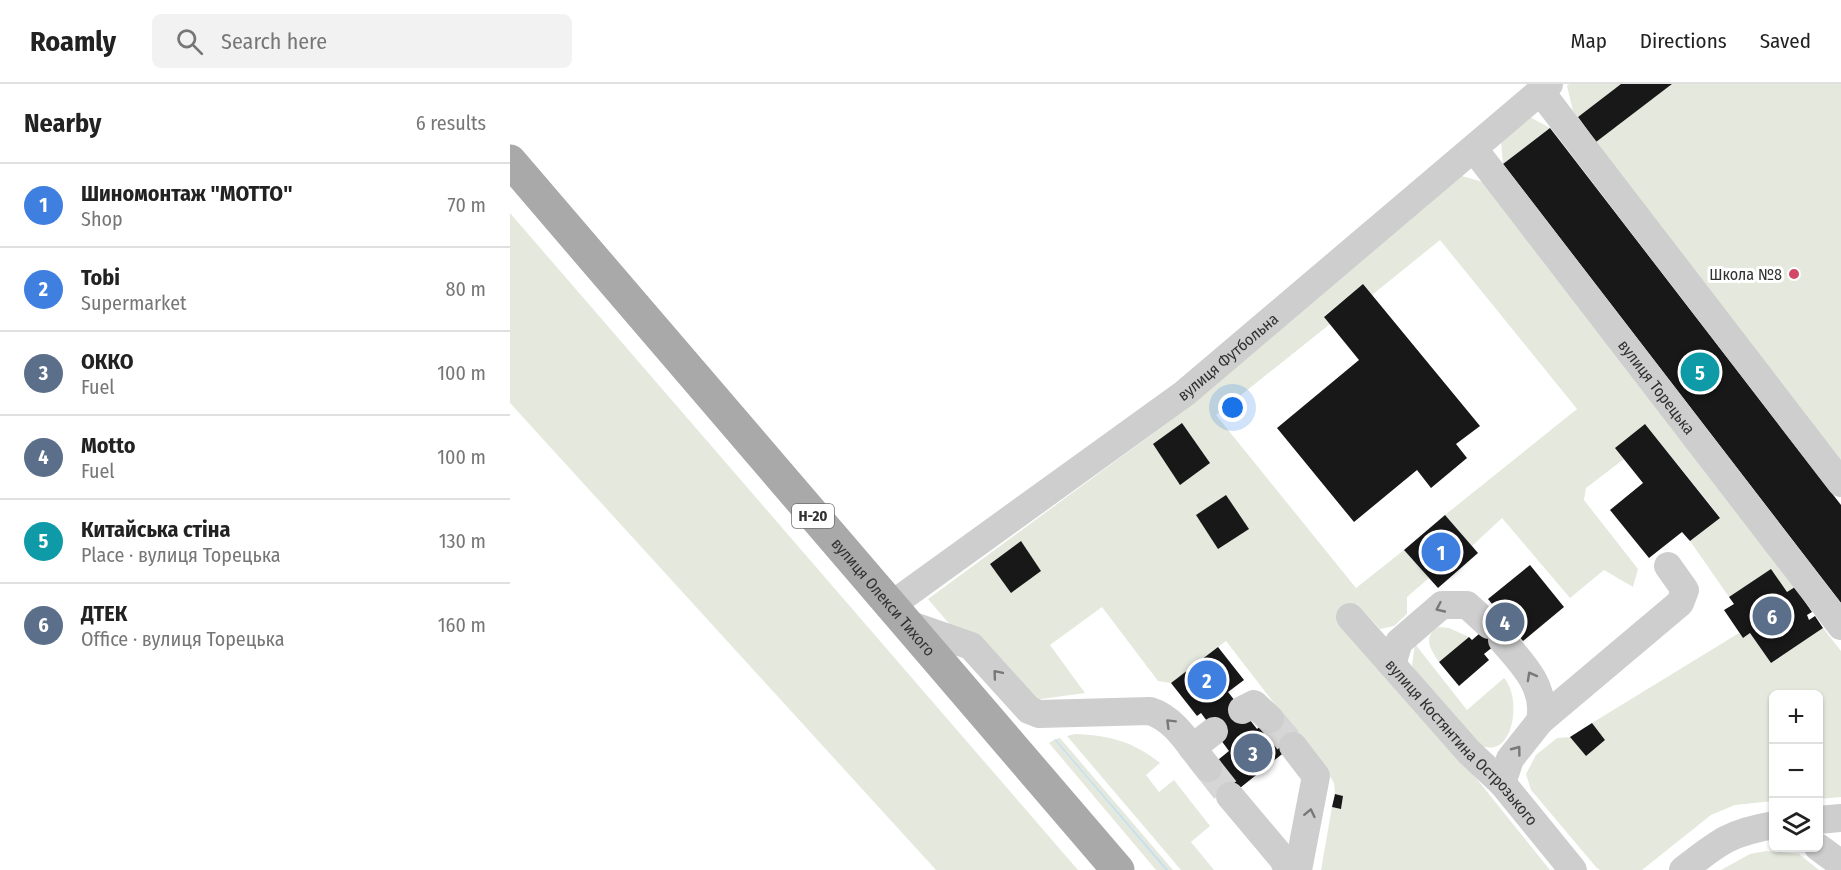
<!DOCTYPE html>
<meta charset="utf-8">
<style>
body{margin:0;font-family:"Fira Sans Condensed",sans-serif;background:#f2f2f2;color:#222}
.controls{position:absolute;right:18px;bottom:18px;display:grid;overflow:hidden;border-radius:9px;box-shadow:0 2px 4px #0004}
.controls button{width:54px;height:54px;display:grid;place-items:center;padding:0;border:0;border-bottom:2px solid #e0e0e0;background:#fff;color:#222;font:30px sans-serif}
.you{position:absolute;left:723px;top:324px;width:21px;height:21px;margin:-15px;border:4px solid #fff;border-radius:50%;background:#1a73e8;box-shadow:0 0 0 9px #1a73e833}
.badge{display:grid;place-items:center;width:39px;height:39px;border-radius:50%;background:#7c3aed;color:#fff;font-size:20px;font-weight:700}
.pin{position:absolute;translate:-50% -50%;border:3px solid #fff;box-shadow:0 2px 6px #0006}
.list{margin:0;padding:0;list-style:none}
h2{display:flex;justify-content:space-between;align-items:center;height:78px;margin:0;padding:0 24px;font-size:26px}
h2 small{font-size:20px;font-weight:400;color:#767676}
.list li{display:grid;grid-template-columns:39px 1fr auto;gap:18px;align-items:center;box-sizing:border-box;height:84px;padding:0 24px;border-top:2px solid #e0e0e0}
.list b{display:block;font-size:22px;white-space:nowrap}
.list p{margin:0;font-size:20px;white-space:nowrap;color:#767676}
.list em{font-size:20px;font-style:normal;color:#767676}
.icon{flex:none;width:33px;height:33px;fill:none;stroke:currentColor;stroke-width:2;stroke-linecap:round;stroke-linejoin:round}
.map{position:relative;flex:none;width:1331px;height:786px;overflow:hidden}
header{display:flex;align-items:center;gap:36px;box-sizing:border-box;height:84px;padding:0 30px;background:#fff;border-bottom:2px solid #e0e0e0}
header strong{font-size:28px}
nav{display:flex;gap:33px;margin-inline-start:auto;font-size:21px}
.search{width:420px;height:54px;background:#f2f2f2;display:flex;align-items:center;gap:15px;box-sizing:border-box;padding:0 21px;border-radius:9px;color:#767676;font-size:22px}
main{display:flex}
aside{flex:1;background:#fff}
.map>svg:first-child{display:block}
.green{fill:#e5e9dd}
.water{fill:#cce1e7}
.building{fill:#181818}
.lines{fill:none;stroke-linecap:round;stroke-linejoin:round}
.minor-tunnel{stroke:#d6d6d6;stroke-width:28;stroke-dasharray:28 14;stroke-linecap:butt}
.minor{stroke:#cecece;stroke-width:28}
.major{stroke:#a9a9a9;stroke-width:33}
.oneway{stroke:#787878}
.poi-dot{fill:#d24866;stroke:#fff;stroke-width:2}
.labels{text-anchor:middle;stroke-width:6;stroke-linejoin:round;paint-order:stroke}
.shield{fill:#fff;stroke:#6f6f6f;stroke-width:1.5}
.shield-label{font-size:15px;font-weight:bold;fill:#313131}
.poi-label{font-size:16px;fill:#313131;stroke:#fff;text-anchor:end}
.street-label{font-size:16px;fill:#313131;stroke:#fff}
</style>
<header>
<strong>Roamly</strong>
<div class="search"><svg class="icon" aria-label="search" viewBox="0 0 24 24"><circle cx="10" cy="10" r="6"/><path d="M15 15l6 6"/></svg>Search here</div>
<nav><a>Map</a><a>Directions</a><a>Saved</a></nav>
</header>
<main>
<aside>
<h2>Nearby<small>6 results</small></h2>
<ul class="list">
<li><span class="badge" style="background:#3f7fe0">1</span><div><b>Шиномонтаж &quot;МОТТО&quot;</b><p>Shop</p></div><em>70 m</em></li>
<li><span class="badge" style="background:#3f7fe0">2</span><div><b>Tobi</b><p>Supermarket</p></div><em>80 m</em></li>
<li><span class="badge" style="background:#5c6f8a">3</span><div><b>ОККО</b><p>Fuel</p></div><em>100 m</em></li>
<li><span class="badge" style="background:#5c6f8a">4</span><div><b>Motto</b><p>Fuel</p></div><em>100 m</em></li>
<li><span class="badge" style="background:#0f9aa8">5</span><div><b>Китайська стіна</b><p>Place · вулиця Торецька</p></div><em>130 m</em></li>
<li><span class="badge" style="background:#5c6f8a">6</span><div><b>ДТЕК</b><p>Office · вулиця Торецька</p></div><em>160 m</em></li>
</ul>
</aside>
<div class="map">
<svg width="1331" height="786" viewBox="0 0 1331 786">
<rect width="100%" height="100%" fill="#fff"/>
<g class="green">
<polygon points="1059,0 1111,0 1068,33 1063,27 1057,2"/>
<polygon points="1162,0 1331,0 1331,377 1086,58"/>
<polygon points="1020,33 1040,44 993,80 991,58"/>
<polygon points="952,92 973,98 1285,503 1277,508 1219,513 1180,457 1210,433 1135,340 1106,364 1114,375 1076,404 1074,416 1128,485 1123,503 1094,486 1060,514 992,434 962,462 935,431 1067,325 930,156 862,211 853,201 814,232 820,240 706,331 846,504 894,466 919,494 897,513 897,530 884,542 870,545 847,520 826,537 962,689 1040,786 811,786 822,723 831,725 833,712 825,710 824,699 818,689 716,557 661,599 648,597 592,523 540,561 575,609 524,616 447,549 418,515 687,317"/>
<polygon points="0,129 568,786 426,786 0,319"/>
<path d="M929 543 939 544 959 553 929 578C920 565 912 552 929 543Z"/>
<polygon points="1313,544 1331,567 1331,713 1309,715 1308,610 1264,610 1263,717 1225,721 1201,731 1132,786 1090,786 1086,783 1021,706 1016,690 1026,671 1047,654 1060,653 1076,671 1095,656 1082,639 1229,549 1233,554 1240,549 1261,579"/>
<path d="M905 560 957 626 994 594C1013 615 1003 677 970 661 955 654 920 605 907 591L902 581Z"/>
<path d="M565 650C599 651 624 658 650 679L636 691 649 708 664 696 700 742 681 758 704 786H671L557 652Z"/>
<polygon points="550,654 663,786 659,786 546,655"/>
<polygon points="544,656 655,786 646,786 539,659"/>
<polygon points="1256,767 1289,770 1309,786 1211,786 1240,770"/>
</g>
<polygon class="water" points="546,655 659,786 655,786 544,656"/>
<g class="building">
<polygon points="1111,0 1162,0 1086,58 1068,33"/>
<polygon points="1040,44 1331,421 1331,519 993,80"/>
<polygon points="853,200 970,342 946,360 957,374 921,404 907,386 844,438 767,344 849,276 814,233"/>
<polygon points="672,339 700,379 670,401 643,360"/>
<polygon points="1135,340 1210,434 1180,457 1172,448 1139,474 1100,426 1133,399 1105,364"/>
<polygon points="716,411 739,445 708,465 686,431"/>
<polygon points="935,431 968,469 928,504 894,466"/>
<polygon points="511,457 531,487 501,509 480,480"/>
<polygon points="1020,481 1054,523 1013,557 1004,546 974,570 979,576 949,602 929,578 959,553 962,556 991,531 978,515"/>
<polygon points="1261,485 1277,508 1285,503 1302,528 1297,531 1299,536 1305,532 1313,544 1261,579 1240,549 1233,554 1214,526 1224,520 1219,513"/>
<polygon points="708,563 734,596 718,608 747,645 765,630 787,658 720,712 698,684 719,667 691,629 687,632 661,599"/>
<polygon points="1082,639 1095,656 1076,672 1060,653"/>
<polygon points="825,710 833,712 831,725 822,723"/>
</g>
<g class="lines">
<g class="minor-tunnel">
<polyline points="760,635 783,662"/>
<polyline points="698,684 720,712"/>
</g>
<g class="minor">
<polyline points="1030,7 1331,399"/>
<path id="s1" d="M964 65 1331 542"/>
<path id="s2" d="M380 522 675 309 1039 0"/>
<path id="s3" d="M840 533 959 668 992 699 1063 786"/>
<path d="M395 539 461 562 519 626 529 630 640 627C666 635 681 664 698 684"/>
<path d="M992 556C1012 579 1037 603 1030 637"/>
<polyline points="882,580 889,558 932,521 957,521 979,541"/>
<polyline points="732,626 744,620 760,635"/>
<polyline points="783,662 806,692 788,786"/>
<polyline points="682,664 704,647"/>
<polyline points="992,699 1000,675 1030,637 1170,519 1175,506 1158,482"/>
<polyline points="720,712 773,775 778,786"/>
<polyline points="1308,736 1331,734"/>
<polyline points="1308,763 1331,780"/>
<path d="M1173 786C1208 759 1218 749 1264 741"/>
</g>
<path class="major" id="s4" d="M0 77 608 786"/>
</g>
<defs><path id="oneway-chevron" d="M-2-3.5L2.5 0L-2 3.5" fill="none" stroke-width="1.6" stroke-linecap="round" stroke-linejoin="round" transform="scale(1.5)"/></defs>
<g class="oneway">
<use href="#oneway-chevron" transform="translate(930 524) rotate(155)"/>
<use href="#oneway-chevron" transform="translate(487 590) rotate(-130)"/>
<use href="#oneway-chevron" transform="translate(1021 592) rotate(-119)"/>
<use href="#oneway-chevron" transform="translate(660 639) rotate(-135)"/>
<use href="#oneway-chevron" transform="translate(1007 666) rotate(-53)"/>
<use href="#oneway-chevron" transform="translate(800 729) rotate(-78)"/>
</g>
<circle class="poi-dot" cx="1284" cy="190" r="6"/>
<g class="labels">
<rect class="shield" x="282" y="420" width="42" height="24" rx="4.5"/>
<g class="shield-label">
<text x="303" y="437">Н-20</text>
</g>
<g class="poi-label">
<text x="1272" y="196">Школа №8</text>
</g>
<g class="street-label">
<text dy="6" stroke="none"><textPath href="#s2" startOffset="420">вулиця Футбольна</textPath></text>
<text dy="6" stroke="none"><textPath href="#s1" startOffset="300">вулиця Торецька</textPath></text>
<text dy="6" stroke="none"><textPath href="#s4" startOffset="574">вулиця Олекси Тихого</textPath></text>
<text dy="6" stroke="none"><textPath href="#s3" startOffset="168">вулиця Костянтина Острозького</textPath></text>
</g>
</g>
</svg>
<div class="controls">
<button>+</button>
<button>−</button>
<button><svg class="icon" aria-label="layers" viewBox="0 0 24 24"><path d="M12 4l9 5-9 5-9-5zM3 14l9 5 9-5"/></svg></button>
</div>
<div class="you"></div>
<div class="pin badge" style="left:931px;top:468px;background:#3f7fe0">1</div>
<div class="pin badge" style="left:697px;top:596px;background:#3f7fe0">2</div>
<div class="pin badge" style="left:743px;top:669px;background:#5c6f8a">3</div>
<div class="pin badge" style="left:995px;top:538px;background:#5c6f8a">4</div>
<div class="pin badge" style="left:1190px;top:288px;background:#0f9aa8">5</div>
<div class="pin badge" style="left:1262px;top:532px;background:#5c6f8a">6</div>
</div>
</main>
